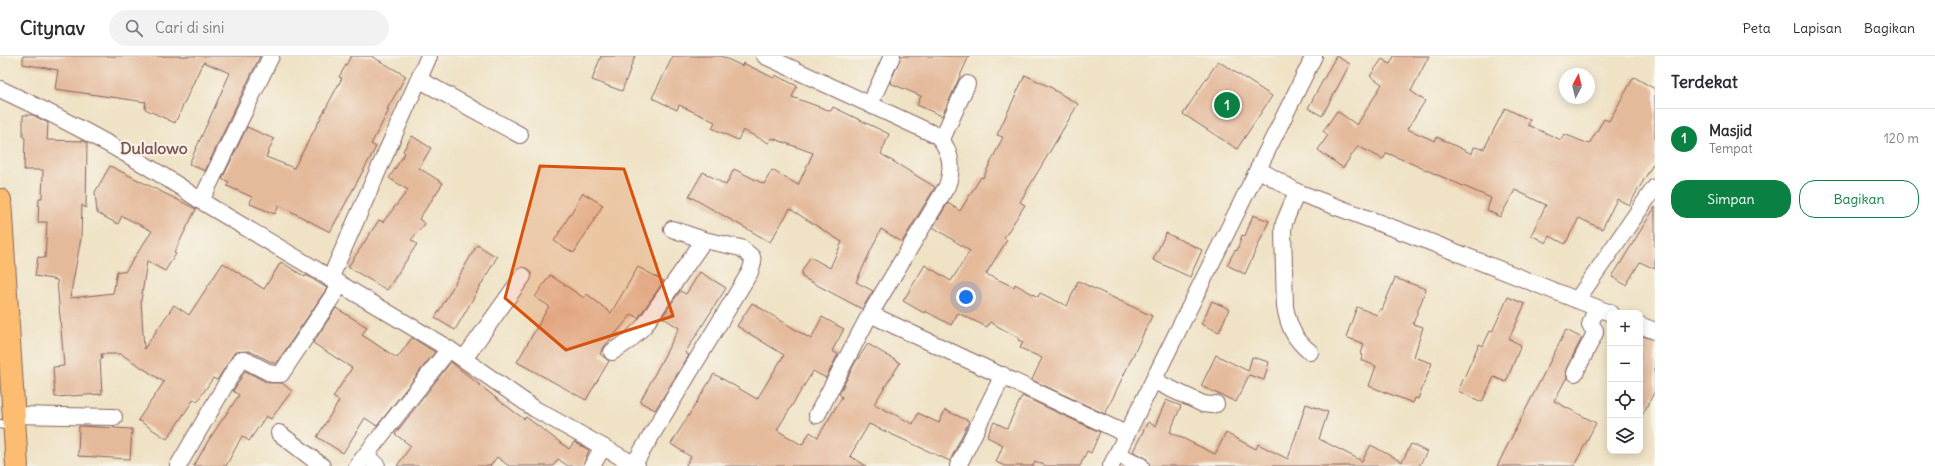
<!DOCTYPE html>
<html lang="id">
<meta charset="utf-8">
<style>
body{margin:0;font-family:Delius,sans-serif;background:#f2f2f3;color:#2b2b33}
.controls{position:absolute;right:12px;bottom:12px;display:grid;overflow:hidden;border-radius:8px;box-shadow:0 2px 10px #0003}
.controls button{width:36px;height:36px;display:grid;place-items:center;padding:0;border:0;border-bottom:1px solid #e1e1e2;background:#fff;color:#2b2b33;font:20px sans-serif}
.compass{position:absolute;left:1559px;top:12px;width:36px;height:36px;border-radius:50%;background:#fff;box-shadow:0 2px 10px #0003;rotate:7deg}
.you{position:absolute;left:966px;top:241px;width:14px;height:14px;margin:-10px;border:3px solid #fff;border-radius:50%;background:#1a73e8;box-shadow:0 0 0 6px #1a73e833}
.badge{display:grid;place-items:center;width:26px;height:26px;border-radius:50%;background:#0b8043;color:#fff;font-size:13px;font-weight:700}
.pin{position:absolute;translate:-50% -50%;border:2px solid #fff;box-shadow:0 1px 4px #0006}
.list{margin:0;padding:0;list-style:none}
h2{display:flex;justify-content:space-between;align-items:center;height:52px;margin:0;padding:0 16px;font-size:17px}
h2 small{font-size:13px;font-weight:400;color:#7c7c81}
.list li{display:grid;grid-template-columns:26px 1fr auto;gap:12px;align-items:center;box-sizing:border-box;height:60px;padding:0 16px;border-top:1px solid #e1e1e2}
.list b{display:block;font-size:15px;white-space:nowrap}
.list p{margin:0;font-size:13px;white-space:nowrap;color:#7c7c81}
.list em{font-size:13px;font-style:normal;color:#7c7c81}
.actions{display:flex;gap:8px;padding:12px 16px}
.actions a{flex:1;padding:9px 0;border:1px solid #0b8043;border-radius:16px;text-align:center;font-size:14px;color:#0b8043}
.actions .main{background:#0b8043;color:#fff}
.icon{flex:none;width:22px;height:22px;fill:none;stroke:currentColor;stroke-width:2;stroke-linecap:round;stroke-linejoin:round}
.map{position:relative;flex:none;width:1655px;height:410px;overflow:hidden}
header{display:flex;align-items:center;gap:24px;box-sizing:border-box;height:56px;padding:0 20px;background:#fff;border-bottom:1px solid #e1e1e2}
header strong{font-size:19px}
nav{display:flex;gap:22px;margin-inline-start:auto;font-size:14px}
.search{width:280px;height:36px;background:#f2f2f3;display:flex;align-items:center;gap:10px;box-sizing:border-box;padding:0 14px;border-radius:22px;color:#7c7c81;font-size:15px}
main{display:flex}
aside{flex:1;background:#fff}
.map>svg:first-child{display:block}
.building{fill:#e4ba9b}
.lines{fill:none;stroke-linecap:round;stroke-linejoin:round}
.service-casing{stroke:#846361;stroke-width:10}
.minor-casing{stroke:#846361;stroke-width:18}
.trunk-casing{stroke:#846361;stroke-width:24}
.service{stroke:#fff;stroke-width:8}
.minor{stroke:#fff;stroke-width:16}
.trunk{stroke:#fcbd6f;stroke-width:22}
.marked{fill:#d8530f;fill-opacity:0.2;stroke:#d8530f;stroke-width:3;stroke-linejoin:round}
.labels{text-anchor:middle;stroke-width:4;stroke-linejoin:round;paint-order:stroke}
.district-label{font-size:16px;font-weight:bold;fill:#805552;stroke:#f7f3e8}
</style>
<header>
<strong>Citynav</strong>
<div class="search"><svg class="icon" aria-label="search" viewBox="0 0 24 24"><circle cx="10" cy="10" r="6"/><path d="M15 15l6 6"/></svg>Cari di sini</div>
<nav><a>Peta</a><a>Lapisan</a><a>Bagikan</a></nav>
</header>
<main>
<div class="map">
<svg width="1655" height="410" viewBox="0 0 1655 410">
<rect width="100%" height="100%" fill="#f7f3e8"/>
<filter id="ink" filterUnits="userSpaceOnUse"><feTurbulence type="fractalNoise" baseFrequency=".025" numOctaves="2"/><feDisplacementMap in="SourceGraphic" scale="8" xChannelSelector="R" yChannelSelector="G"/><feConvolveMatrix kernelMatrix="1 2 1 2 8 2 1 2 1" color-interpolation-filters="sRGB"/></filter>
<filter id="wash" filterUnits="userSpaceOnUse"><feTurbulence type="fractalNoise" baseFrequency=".012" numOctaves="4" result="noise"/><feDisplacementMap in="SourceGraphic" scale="16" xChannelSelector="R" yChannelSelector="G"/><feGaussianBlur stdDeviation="0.9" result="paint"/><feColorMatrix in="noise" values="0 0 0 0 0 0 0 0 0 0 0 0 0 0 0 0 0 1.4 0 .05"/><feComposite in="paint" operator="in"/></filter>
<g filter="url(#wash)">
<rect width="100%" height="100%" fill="#efe2c5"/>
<g id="blocks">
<g class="building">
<polygon points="23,0 260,0 205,115 189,108 230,17 203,6 175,67 145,53 146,46 55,33 58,14 23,8"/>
<polygon points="351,0 371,0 406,20 387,53 389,54 371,88 376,91 330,176 279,149 275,158 250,148 252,141 227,130 229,126 222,123 247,71 274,83 266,101 294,112 342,22 339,21"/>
<polygon points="601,0 635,0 622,35 592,24"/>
<polygon points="673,0 721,0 742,10 743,7 774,22 775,19 797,30 792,41 831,55 833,51 889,78 881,98 935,131 902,186 881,173 856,226 873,235 862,253 802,221 802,215 810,201 830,212 842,186 790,153 770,186 689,140 703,116 726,129 734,113 764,128 772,114 798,129 813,97 772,82 769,87 743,74 738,84 712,72 715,66 679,49 677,54 652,42"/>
<polygon points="901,0 969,0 942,60 917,49 921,40 890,27"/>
<polygon points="1336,0 1350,8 1322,60 1308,52"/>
<polygon points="1394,0 1429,0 1411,35 1425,45 1407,73 1435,85 1437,81 1472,98 1474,91 1484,93 1505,52 1530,64 1528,69 1561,84 1564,78 1589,88 1604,63 1609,65 1634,21 1655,33 1655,105 1629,149 1617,143 1602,173 1579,162 1565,188 1550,180 1546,187 1531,179 1546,149 1515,134 1500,161 1487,154 1491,142 1387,97 1383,103 1358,90 1343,112 1318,94 1328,79 1323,75 1337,55 1357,69 1382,28 1370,20 1382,3 1390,8"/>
<polygon points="1218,5 1272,40 1237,93 1183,58"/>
<polygon points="1025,19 1054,33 1054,34 1078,48 1020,146 1025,149 1004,182 1007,184 986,218 1014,231 1015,228 1038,241 1040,237 1067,250 1078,225 1152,260 1105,358 1032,324 1042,302 1020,292 1023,286 1018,284 1019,282 990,266 987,271 958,257 951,269 925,255 924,257 903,245 925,209 951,225 970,195 933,171 948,147 960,155 981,121 983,122 1003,81 997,79"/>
<polygon points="23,59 33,59 48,67 47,84 84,85 87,87 86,152 82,149 81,182 70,242 113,237 117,215 125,216 152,175 122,160 118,168 97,157 95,136 110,110 196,153 174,197 176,198 165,215 147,205 141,245 144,293 174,249 189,259 223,207 264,233 281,206 305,221 306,219 327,232 276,308 249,295 235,296 217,324 213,322 197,346 194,343 167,383 138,364 164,326 121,298 101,298 102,303 100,303 102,338 55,341 53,311 64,310 57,224 35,220 38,201 45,202 47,166 38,166 39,142 42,142 43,114 24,114 25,82 23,81"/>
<polygon points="412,80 431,92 419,112 443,127 419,163 425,168 411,184 417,188 387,234 348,211 379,164 383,166 408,134 389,122 405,97 403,95"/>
<polygon points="583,137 603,149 574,197 554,185"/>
<polygon points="1655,151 1655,213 1640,206 1626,229 1612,221"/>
<polygon points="1253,159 1269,165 1245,218 1227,209 1235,194 1237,195 1242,179 1245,180"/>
<polygon points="1166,177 1202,194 1190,221 1153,204"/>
<polygon points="477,189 497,201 455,274 435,262"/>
<polygon points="638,211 664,225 638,262 632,258 604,291 600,298 609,305 586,344 517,306 549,250 535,241 550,219 584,242 587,238 611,257"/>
<polygon points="700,216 726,232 685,297 689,299 655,354 640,346 679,272 662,261 680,235 686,238"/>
<polygon points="1395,222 1426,233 1413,268 1423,271 1414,301 1432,307 1418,343 1415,342 1413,347 1369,330 1376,310 1361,304 1363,299 1361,298 1364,288 1346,281 1357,251 1377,259 1380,253 1382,254"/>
<polygon points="1508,241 1525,248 1509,283 1521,289 1506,326 1494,321 1482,346 1458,335 1479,288 1483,290 1490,275 1492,276"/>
<polygon points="1212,245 1229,253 1219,276 1201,268"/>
<polygon points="752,247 811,283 822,261 844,273 832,295 838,298 826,322 813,315 777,374 802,389 810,376 818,381 842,341 839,338 855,307 868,288 900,307 874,348 913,368 918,357 939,367 945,354 969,365 950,405 869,368 850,400 866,410 685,410 691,401 671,388 714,318 757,343 784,299 737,270"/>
<polygon points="336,252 367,271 362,279 397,302 412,282 435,296 377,370 365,362 343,397 317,381 339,345 333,341 352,312 313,287"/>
<polygon points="1566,274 1582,282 1566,313 1567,321 1554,345 1596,367 1574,410 1497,410"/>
<polygon points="1640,279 1655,284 1655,335 1640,363"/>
<polygon points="1216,299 1248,315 1252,301 1269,306 1264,324 1249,319 1236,346 1201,330"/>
<polygon points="451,306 501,346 524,363 526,361 569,393 574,386 589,394 583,410 568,410 558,403 553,410 509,410 497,401 490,410 397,410 411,390 395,378"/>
<polygon points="245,315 268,327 282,327 292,335 271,363 266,360 249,385 242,380 226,410 194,410 208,385 239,339 233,335"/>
<polygon points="1022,340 1100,376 1091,397 1087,395 1080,410 1046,410 1035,405 1033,410 1005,410 996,406 1003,389 987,381 994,366 1007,372"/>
<polygon points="1166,344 1181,350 1170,376 1215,398 1226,377 1256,393 1258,388 1288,403 1306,348 1328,356 1319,383 1362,405 1371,389 1402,406 1411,388 1427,396 1419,410 1150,410 1146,402 1133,395 1148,366 1155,370"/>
<polygon points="79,370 132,373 130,403 78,400"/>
</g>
</g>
</g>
<g filter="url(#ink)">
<use href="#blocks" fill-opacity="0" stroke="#846361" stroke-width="1"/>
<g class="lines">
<g class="service-casing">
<polyline id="service" points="0,368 14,371"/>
</g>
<g class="minor-casing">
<g id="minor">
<path d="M765 0 938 80C951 95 954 111 947 130L870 258 817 359"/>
<polyline points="420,24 520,79"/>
<path d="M0 33C68 65 140 102 201 145L449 293 535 353 637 410"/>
<polyline points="870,48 892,0"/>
<polyline points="942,83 967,28"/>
<polyline points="1258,113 1297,136 1430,186 1610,257"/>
<path d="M1297 136 1284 167 1283 174 1285 251C1289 271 1294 283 1310 296"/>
<polyline points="201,145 271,0"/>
<polyline points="330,223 429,0"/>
<polyline points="1577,244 1655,131"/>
<polyline points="870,258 1126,378"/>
<polyline points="1640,269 1655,275"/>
<polyline points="612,296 630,284 644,270 704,184"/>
<polyline points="464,303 523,220"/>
<polyline points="1575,317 1595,277 1595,274 1590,269 1596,252"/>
<polyline points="1154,325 1203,348 1211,349 1216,348"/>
<polyline points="14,359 114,361"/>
<polyline points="279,377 322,410"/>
<polyline points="1117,398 1141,410"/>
<polyline points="366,399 377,410"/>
<polyline points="634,408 750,216 753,206 752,201 741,192 704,184 672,173"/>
<polyline points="178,410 240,304 245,304 272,318 281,318 340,229"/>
<polyline points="357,410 449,293"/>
<polyline points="592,410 603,391"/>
<polyline points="958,410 1003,319"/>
<polyline points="1111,410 1314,0"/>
</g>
</g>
<g class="trunk-casing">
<polyline id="trunk" points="0,144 17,410"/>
</g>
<use href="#service" class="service"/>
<use href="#minor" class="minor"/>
<use href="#trunk" class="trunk"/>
</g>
</g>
<path class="marked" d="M540 110 624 113 673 260 566 294 505 242Z"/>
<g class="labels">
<g class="district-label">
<text x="154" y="98">Dulalowo</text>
</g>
</g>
</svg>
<div class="controls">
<button>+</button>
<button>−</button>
<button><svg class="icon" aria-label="locate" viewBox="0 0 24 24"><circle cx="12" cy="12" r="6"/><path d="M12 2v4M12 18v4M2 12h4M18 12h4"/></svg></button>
<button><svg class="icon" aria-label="layers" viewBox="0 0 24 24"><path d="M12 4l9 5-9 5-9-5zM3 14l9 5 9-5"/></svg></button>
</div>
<svg class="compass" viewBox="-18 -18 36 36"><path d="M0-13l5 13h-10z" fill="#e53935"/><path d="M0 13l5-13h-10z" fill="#7c7c81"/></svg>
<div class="you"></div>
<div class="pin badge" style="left:1227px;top:49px">1</div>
</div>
<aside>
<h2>Terdekat<small></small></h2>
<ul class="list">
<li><span class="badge">1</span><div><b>Masjid</b><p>Tempat</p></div><em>120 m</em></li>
</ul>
<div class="actions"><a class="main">Simpan</a><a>Bagikan</a></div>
</aside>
</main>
